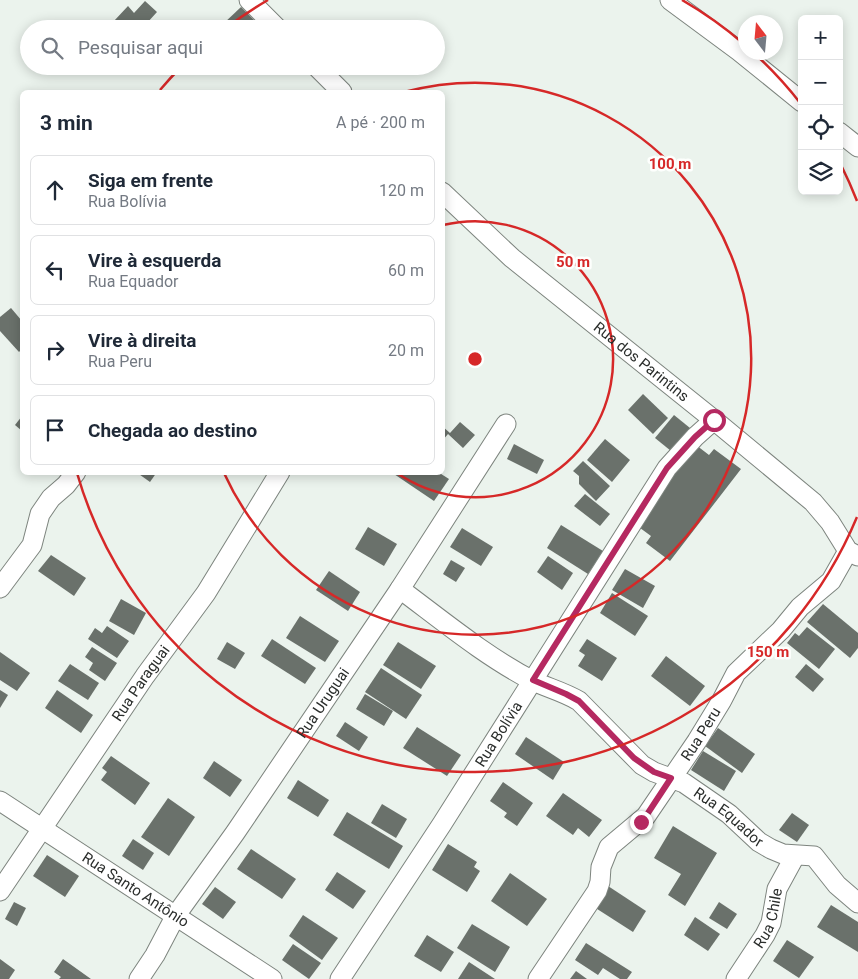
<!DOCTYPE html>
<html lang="pt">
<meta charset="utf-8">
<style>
body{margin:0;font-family:Roboto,sans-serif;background:#f2f2f3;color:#1f2937}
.controls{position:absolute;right:15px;top:15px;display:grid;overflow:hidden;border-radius:8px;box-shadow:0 2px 12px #0003}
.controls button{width:45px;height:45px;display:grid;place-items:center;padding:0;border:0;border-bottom:1px solid #e0e1e3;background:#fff;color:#1f2937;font:25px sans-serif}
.compass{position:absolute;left:738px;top:15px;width:45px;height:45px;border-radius:50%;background:#fff;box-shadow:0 2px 12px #0003;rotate:344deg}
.stop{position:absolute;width:15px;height:15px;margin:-11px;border:4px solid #b52961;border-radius:50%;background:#fff}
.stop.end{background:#b52961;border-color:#fff;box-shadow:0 1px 5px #0008}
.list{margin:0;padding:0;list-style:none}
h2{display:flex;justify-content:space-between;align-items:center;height:65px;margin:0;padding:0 20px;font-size:21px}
h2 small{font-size:16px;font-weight:400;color:#747a83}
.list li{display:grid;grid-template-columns:32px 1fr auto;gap:15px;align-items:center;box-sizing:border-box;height:70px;margin:0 10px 10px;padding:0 10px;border:1px solid #e0e1e3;border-radius:8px}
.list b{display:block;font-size:19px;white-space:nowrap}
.list p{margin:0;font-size:16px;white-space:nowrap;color:#747a83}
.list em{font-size:16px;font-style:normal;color:#747a83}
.icon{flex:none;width:28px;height:28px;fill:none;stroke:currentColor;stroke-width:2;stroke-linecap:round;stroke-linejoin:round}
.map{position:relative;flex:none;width:858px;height:979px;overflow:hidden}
.search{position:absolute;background:#fff;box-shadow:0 2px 12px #0003;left:20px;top:20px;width:425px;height:55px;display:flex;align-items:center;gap:12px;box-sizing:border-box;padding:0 18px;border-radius:28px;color:#747a83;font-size:19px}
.panel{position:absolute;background:#fff;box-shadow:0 2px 12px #0003;left:20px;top:90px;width:425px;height:385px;border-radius:8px}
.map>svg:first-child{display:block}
.building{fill:#6a716b}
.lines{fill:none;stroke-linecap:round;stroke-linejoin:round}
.minor-casing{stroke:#7d847e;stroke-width:21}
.minor{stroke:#fff;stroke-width:19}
.route{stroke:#b52961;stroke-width:6}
.ring{fill:none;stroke:#d62828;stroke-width:2.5}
.labels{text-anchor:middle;stroke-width:5;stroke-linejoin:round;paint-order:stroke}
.street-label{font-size:15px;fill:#2b2e2c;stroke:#fdfffd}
.centre{fill:#d62828;stroke:#fdfffd;stroke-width:2.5}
.ring-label{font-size:15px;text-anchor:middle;font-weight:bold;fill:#d62828;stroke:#fdfffd;stroke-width:5;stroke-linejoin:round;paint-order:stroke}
</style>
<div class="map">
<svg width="858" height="979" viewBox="0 0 858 979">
<rect width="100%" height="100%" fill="#ebf3ed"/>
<g class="building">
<polygon points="145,1 157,12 147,23 153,29 123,29 114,21 128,6 134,13"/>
<polygon points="241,7 263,29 226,29 222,25"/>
<polygon points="11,308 22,321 22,349 19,352 0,331 0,317"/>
<polygon points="643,394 668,418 653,434 628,410"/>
<polygon points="674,415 690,428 671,451 655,438"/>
<polygon points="22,416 22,431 15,425"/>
<polygon points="460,422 475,435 463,448 448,434 442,441 442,426 450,433"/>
<polygon points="605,439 630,460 612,482 587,460"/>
<polygon points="514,444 544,460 537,474 507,459"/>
<polygon points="696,445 709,455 714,449 741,469 670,561 646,543 651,536 636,525"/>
<polygon points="583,461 610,486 596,501 579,484 579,476 573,471"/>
<polygon points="136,472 157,472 150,482"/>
<polygon points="391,472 438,472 449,479 434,501"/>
<polygon points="585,494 610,514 600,526 574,506"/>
<polygon points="561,525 603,551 588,574 547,548"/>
<polygon points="368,527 397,544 384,566 355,549"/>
<polygon points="462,528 493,547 481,566 450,547"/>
<polygon points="51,555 86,578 74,596 38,571"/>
<polygon points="548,556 573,573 562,590 537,572"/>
<polygon points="451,560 465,568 456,582 443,574"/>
<polygon points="625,569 655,586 643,608 612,590"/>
<polygon points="329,571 360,592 348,611 316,590"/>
<polygon points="612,593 648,616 635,636 600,613"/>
<polygon points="121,599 146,613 134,635 109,621"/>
<polygon points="823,604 858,633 858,648 850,658 807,622"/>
<polygon points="300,616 339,641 325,662 286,638"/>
<polygon points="107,626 129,641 117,658 88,639 95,628 102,633"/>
<polygon points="807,627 835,649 819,669 787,643 795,633 799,636"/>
<polygon points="272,639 316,668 305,684 261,656"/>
<polygon points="587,639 617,658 602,681 578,666 585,655 579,651"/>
<polygon points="227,642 245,653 235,669 217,659"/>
<polygon points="398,642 436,666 421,689 383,665"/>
<polygon points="92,647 117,663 105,681 89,670 93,663 85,657"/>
<polygon points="0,652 30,673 17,691 0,680"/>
<polygon points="666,656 705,686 690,706 651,676"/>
<polygon points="70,664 99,683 88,700 58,681"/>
<polygon points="806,664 824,679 813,692 795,677"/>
<polygon points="381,668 422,695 406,719 365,692"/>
<polygon points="0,690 8,695 0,708"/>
<polygon points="57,690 93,715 81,733 45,708"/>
<polygon points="365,694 393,711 384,726 356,709"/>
<polygon points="345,722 368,737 359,751 336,736"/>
<polygon points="417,727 461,755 447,776 403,748"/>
<polygon points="718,728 755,754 742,773 705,746"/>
<polygon points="526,737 564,762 553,780 515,754"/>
<polygon points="703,751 736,771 724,791 691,770"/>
<polygon points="111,756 150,783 135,805 101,780 107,772 102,768"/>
<polygon points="214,761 242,780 230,797 203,778"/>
<polygon points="298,780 329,800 318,817 287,798"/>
<polygon points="503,782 533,803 517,826 504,817 507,813 490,801"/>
<polygon points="563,793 602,820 589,837 578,828 573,835 546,816"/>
<polygon points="168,798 195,817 169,856 141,837"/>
<polygon points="382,804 407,819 396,838 371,823"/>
<polygon points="347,812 403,846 389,869 333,835"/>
<polygon points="792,813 809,825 797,842 779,830"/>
<polygon points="673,826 717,853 685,906 668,895 681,874 654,858"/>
<polygon points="133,839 154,853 143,870 122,856"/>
<polygon points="448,844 477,862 474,867 480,871 467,892 432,870"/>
<polygon points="251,849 296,879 282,899 237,869"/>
<polygon points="47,855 79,876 65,897 33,876"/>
<polygon points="337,872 366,891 353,909 325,890"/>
<polygon points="510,873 547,899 527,926 491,901"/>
<polygon points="608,886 646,911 633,932 594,907"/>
<polygon points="215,887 236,902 223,919 202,904"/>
<polygon points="14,902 26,908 17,926 5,919"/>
<polygon points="719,902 737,914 727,929 709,918"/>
<polygon points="831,905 858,922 858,952 817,927"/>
<polygon points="303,915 338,938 322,960 289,936"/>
<polygon points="695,917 720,934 708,951 684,935"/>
<polygon points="472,924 510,947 495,972 457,948"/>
<polygon points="427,935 454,952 441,972 414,956"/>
<polygon points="787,940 814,957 799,978 773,961"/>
<polygon points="586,943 632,972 627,979 620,979 603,968 598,975 575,960"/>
<polygon points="293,944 321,963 309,979 282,960"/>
<polygon points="0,959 15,970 9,979 0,979"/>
<polygon points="63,959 91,979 59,979 61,977 54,972"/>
<polygon points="469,962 495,979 458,979"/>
<polygon points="576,971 587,979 570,979"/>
</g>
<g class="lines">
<g class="minor-casing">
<g id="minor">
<polyline points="249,0 278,29"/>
<polyline points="670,0 739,51 802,102"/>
<polyline points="316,66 342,92"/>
<polyline points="839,132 858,147"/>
<path id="s1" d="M442 192 512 258 714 420 813 502 830 522 848 551 858 556"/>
<polyline points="0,588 32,545 40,514 51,498 66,485 76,472"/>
<path id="s2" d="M400 589C443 621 485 656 533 681 548 688 564 692 579 701L642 765 654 772 684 783 729 814 759 842 771 849 783 854 814 856 837 885 858 903"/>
<path id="s3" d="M0 801 272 979"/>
<path id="s4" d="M0 891 145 676 206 593 280 472"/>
<path id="s5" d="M139 979 155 955 176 915 235 833 400 589 506 424"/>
<path id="s6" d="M340 979 442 824 667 468 695 437 714 420"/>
<path id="s7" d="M538 979 597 891 600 882 601 867 609 847 646 816 697 741 722 700 736 673 781 630 800 607 831 581 848 551"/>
<path id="s8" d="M736 979 765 935 771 923 777 889 795 856"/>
</g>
</g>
<use href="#minor" class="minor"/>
</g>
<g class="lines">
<polyline class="route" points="641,822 646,816 671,778 654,772 634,758 579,701 566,694 533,680 667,468 695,437 714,420"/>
</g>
<g class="ring">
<path d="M443 225A138 138 0 1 1 397 473"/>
<path d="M404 92A276 276 0 1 1 224 473"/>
<path d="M857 517A414 414 0 0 1 77 473M160 90A414 414 0 0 1 182 66M226 28A414 414 0 0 1 268 0M682 0A414 414 0 0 1 744 44M755 54A414 414 0 0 1 801 104M841 165A414 414 0 0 1 857 201"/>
</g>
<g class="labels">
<g class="street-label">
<text dy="5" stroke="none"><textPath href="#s1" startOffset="262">Rua dos Parintins</textPath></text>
<text dy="5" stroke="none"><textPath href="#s4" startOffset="251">Rua Paraguai</textPath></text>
<text dy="5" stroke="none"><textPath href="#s5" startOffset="332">Rua Uruguai</textPath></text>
<text dy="5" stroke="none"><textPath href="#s6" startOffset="292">Rua Bolívia</textPath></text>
<text dy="5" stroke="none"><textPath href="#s7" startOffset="299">Rua Peru</textPath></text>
<text dy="5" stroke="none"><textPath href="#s2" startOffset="404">Rua Equador</textPath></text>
<text dy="5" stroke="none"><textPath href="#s3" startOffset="162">Rua Santo Antônio</textPath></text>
<text dy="5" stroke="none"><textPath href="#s8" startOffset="70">Rua Chile</textPath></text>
</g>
</g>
<circle cx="475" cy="359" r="8" class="centre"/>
<g class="ring-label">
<text x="670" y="169">100 m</text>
<text x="573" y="267">50 m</text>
<text x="768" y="657">150 m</text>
</g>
</svg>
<div class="controls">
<button>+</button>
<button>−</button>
<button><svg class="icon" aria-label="locate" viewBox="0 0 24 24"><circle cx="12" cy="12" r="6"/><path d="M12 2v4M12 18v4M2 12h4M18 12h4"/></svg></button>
<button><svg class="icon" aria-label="layers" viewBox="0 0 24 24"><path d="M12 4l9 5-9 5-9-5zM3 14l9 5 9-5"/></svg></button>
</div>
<svg class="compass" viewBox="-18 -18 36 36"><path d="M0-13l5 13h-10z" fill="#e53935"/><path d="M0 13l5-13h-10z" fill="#747a83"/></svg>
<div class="stop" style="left:714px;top:420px"></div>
<div class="stop end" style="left:641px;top:822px"></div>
<div class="search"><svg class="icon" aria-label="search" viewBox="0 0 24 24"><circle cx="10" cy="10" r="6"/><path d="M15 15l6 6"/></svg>Pesquisar aqui</div>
<section class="panel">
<h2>3 min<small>A pé · 200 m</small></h2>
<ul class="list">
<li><svg class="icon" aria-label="ahead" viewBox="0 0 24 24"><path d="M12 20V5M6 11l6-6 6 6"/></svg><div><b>Siga em frente</b><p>Rua Bolívia</p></div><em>120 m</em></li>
<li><svg class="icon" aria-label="left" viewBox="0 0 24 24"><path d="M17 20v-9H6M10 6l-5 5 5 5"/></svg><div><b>Vire à esquerda</b><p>Rua Equador</p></div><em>60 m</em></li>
<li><svg class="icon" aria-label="right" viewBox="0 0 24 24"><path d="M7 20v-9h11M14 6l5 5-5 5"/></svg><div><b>Vire à direita</b><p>Rua Peru</p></div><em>20 m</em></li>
<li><svg class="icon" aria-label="arrive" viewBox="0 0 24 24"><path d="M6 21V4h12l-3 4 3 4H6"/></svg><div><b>Chegada ao destino</b></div></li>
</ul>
</section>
</div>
